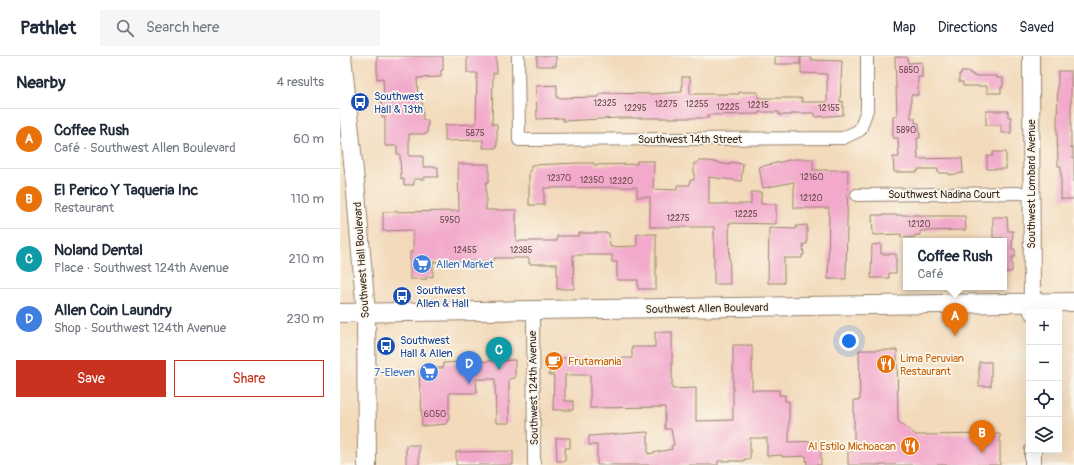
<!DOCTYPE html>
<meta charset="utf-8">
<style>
body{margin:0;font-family:Pangolin,sans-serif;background:#f6f6f7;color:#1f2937}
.controls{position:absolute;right:12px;bottom:12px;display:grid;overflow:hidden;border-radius:0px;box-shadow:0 4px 16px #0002}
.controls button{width:36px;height:36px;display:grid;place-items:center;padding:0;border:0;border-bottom:1px solid #e0e1e3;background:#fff;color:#1f2937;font:20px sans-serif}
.you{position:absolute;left:509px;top:285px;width:14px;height:14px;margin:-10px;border:3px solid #fff;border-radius:50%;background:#1a73e8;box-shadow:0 0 0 6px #1a73e833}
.badge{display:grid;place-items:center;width:26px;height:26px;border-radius:50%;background:#c8321e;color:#fff;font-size:13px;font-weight:700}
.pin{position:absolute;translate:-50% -33px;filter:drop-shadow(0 1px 2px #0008)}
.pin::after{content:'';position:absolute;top:21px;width:14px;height:12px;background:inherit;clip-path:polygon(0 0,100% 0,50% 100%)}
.popup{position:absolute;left:563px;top:182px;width:104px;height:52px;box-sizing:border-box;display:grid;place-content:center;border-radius:0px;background:#fff;filter:drop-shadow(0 1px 3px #0005);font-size:13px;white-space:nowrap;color:#747a83}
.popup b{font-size:15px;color:#1f2937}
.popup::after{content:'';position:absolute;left:50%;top:100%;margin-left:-8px;border:8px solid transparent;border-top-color:#fff}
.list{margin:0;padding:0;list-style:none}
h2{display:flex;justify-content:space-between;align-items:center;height:52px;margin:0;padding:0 16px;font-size:17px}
h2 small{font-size:13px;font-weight:400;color:#747a83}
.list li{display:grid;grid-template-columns:26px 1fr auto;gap:12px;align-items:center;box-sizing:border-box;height:60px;padding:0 16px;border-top:1px solid #e0e1e3}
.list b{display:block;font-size:15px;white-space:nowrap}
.list p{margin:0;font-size:13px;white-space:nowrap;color:#747a83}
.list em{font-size:13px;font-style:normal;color:#747a83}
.actions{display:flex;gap:8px;padding:12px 16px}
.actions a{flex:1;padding:9px 0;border:1px solid #c8321e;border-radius:0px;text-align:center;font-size:14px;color:#c8321e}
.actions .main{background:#c8321e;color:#fff}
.icon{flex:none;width:22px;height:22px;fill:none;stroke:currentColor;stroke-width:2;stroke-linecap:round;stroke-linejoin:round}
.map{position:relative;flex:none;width:734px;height:409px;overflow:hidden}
header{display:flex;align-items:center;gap:24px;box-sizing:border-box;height:56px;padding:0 20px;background:#fff;border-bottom:1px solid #e0e1e3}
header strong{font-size:19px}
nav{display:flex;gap:22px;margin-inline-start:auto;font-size:14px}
.search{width:280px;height:36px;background:#f6f6f7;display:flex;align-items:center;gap:10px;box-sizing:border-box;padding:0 14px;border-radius:0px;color:#747a83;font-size:15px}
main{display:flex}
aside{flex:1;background:#fff}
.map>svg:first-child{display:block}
.building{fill:#f2a9cb}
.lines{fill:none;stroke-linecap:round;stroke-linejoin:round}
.minor-casing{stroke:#96826c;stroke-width:14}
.tertiary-casing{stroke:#96826c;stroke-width:18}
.secondary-casing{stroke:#96826c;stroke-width:20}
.minor{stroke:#fff;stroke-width:12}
.tertiary{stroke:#fff;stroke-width:16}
.secondary{stroke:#fff;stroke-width:18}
.labels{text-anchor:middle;stroke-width:3.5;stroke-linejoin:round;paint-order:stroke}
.number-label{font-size:9px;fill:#694a49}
.transit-label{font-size:11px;fill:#164399;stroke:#fbf7ec;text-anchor:start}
.street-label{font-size:11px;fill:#3b2a1e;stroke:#fbf7ec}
.shop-label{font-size:11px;fill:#366cbe;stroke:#fbf7ec;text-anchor:start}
.food-label{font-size:11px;fill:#c56008;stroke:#fbf7ec;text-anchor:start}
</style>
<header>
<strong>Pathlet</strong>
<div class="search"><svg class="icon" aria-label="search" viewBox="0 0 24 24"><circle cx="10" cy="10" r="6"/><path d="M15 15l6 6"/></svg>Search here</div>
<nav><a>Map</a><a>Directions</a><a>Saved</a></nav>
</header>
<main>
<aside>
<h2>Nearby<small>4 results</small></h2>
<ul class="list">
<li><span class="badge" style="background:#e8710a">A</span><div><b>Coffee Rush</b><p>Café · Southwest Allen Boulevard</p></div><em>60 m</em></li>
<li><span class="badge" style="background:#e8710a">B</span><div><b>El Perico Y Taqueria Inc</b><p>Restaurant</p></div><em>110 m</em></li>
<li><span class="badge" style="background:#0f9aa8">C</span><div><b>Noland Dental</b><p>Place · Southwest 124th Avenue</p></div><em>210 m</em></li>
<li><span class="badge" style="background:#3f7fe0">D</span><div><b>Allen Coin Laundry</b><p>Shop · Southwest 124th Avenue</p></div><em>230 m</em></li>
</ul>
<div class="actions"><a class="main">Save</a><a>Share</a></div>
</aside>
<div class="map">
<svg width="734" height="409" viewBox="0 0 734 409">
<rect width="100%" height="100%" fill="#fbf7ec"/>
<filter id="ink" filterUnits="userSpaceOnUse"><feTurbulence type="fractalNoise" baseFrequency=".025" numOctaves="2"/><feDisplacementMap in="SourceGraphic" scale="8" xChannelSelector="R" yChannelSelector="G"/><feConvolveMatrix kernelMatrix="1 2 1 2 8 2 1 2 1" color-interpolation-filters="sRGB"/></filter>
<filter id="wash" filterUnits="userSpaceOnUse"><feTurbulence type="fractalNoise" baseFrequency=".012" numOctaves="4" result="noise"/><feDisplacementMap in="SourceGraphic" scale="16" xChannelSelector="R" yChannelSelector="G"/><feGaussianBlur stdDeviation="0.9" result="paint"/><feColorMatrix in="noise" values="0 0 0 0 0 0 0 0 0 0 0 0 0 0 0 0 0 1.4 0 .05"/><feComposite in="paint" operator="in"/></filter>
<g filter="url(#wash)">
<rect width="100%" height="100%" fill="#f2daba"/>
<g id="blocks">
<g class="building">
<polygon points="37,0 103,0 103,14 101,14 101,21 77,22 78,43 82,42 83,64 88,64 87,78 69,78 69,100 83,100 83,110 84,111 98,111 98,121 84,121 85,123 74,123 74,129 64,129 64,123 61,123 60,98 57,98 57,90 45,90 45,61 42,61 41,42 44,42 43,22 37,23"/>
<polygon points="127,0 156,0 157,17 153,17 152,68 157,68 157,92 143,92 143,84 105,85 105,69 136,68 137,17 127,17"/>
<rect x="197" y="0" width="19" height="10"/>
<rect x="435" y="0" width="25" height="8"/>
<polygon points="461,1 471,1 471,4 502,5 500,46 503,45 503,59 475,61 475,57 452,57 452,59 439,59 439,56 419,56 419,58 368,59 368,62 278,62 223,65 223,62 197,63 196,30 217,29 217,42 259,41 259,38 263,38 263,37 314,38 342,36 342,21 350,21 350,38 399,38 399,36 418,36 418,42 462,42 462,46 487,46 487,18 461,17"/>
<polygon points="555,1 567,1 568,7 582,6 582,21 578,21 578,39 571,39 571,62 575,62 575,67 579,67 580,82 577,82 578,103 622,102 623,117 609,119 609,117 598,117 598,113 578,113 578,116 554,116 553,101 559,101 558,82 553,82 553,60 557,60"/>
<polygon points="718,15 731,15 731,92 733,92 733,102 734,102 734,143 721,143 721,110 718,110 717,74"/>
<polygon points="621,16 630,16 630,18 633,18 633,20 657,20 657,22 663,22 663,31 661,31 661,37 647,37 647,30 623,30 623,26 619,26 619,18 621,18"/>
<polygon points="646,55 668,55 668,61 671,61 671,77 661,77 661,69 646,69"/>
<polygon points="653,96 666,96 666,113 647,113 647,100 653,100"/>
<polygon points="454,103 473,103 473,114 508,114 506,223 488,223 489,152 454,152 454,126 423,132 419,111"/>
<polygon points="297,105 314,105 313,133 337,134 337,129 350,129 350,124 354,124 354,107 358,107 358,105 369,105 390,109 390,106 403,108 401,125 369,121 369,148 411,148 411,136 421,136 421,148 436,148 436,168 389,167 390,228 374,228 374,171 310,171 310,141 297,141 297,131 204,132 204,149 189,149 189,115 191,115 191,109 239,107 254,107 254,109 297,108"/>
<polygon points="118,108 149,108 149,126 146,126 146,154 176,154 176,185 217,185 217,180 239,180 239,177 269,177 270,191 297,190 297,178 316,178 316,233 298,233 298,224 277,224 277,206 272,206 272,199 233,199 234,233 217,233 217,208 189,208 189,202 154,202 154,205 93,206 93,221 87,220 87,223 70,223 70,196 73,196 73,174 43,175 43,156 119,155"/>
<polygon points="532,159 581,159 581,160 625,160 626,174 580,175 580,179 575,179 575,181 561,182 561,178 533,179"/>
<polygon points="653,161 667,161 668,175 673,175 672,193 675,193 675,201 672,201 672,216 664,216 664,182 653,182"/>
<polygon points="467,169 467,188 463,188 464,199 462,199 462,202 444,202 444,227 428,227 429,172 456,173 456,170"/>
<polygon points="541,188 541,198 556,198 556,217 549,217 549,222 531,222 532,189"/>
<polygon points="315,276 332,276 332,333 356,332 356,365 393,364 393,289 412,289 412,334 439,334 439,339 445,339 445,345 449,345 449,386 481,385 481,409 467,409 466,400 442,401 442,399 427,400 427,382 410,382 410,403 404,403 404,405 378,405 378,409 257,409 257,389 249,389 249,380 308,376 308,398 332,393 331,390 334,389 331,373 325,373 325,351 250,352 250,319 225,319 225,345 233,345 233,354 213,354 214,319 209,319 209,302 292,302 292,291 315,291"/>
<polygon points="519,294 557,294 558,365 576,379 660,378 660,409 508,409 508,395 514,395 514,344 520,344"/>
<polygon points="175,304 175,322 169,323 169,367 156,367 155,323 136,323 137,337 109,337 109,364 107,364 107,368 82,370 81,336 80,336 79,314 83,314 83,312 103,312 103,307"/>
<rect x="639" y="306" width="12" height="24"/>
<polygon points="216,382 230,382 230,392 225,392 225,405 217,405"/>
<rect x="66" y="389" width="13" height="20"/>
<polygon points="173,395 173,409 116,409 116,396"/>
</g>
</g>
</g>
<g filter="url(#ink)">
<use href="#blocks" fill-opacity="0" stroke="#96826c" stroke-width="1"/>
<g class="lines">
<g class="minor-casing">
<g id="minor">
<polyline points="178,0 179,84 503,82 520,74 527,54 527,0"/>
<polyline points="517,139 691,137"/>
<polyline points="193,255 194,409"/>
</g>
</g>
<g class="tertiary-casing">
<g id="tertiary">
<polyline points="691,0 692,256"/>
<polyline points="693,394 693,409"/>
</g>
</g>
<g class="secondary-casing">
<g id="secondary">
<polyline points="2,0 15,125 26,257 27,409"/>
<polyline points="0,257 734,246"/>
</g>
</g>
<use href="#minor" class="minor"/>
<use href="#tertiary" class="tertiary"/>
<use href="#secondary" class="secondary"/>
</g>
</g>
<defs>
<g id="bus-disc" transform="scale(1)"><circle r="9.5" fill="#1a4fb4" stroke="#fbf7ec"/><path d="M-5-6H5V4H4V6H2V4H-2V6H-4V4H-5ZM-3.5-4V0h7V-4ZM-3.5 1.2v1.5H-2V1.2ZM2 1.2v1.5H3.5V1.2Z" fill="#fff"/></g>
<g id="supermarket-disc" transform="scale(1)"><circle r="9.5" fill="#3f7fe0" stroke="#fbf7ec"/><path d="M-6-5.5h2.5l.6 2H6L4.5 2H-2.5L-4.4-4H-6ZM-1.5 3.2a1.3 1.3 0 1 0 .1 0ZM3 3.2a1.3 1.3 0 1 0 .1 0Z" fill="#fff"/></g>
<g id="cafe-disc" transform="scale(1)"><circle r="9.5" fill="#e8710a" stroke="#fbf7ec"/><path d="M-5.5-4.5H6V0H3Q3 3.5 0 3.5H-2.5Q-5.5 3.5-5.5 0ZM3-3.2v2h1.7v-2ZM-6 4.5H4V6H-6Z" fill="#fff"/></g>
<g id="restaurant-disc" transform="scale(1)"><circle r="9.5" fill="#e8710a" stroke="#fbf7ec"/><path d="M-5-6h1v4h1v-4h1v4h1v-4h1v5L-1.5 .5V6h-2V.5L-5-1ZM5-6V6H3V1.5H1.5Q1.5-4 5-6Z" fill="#fff"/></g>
</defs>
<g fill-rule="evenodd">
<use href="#bus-disc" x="20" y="46"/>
<use href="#supermarket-disc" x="82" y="208"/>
<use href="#bus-disc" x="62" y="240"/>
<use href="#bus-disc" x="46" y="290"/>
<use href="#cafe-disc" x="214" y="305"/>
<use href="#restaurant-disc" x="546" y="308"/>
<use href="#supermarket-disc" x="89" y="316"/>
<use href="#restaurant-disc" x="570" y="390"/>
</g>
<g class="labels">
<g class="number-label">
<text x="569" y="17">5850</text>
<text x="265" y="50">12325</text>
<text x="326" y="51">12275</text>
<text x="357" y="51">12255</text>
<text x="418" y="52">12215</text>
<text x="388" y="54">12225</text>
<text x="295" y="55">12295</text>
<text x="489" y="55">12155</text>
<text x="566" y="77">5890</text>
<text x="135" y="80">5875</text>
<text x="472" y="124">12160</text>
<text x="219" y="125">12370</text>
<text x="252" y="127">12350</text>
<text x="281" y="128">12320</text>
<text x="471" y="145">12120</text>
<text x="406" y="161">12225</text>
<text x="338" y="165">12275</text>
<text x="110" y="167">5950</text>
<text x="579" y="171">12120</text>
<text x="125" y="197">12455</text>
<text x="181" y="197">12385</text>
<text x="95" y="361">6050</text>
</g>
<g class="transit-label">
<text x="34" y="44">Southwest<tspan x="34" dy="13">Hall &amp; 13th</tspan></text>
<text x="76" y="238">Southwest<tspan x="76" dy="13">Allen &amp; Hall</tspan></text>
<text x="60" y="288">Southwest<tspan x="60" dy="13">Hall &amp; Allen</tspan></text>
</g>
<g class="street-label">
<text x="350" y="87">Southwest 14th Street</text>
<text transform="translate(691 128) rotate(-90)" y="4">Southwest Lombard Avenue</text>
<text x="604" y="142">Southwest Nadina Court</text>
<text transform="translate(21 204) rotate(-94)" y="4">Southwest Hall Boulevard</text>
<text transform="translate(367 252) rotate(-1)" y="4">Southwest Allen Boulevard</text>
<text transform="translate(193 332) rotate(-91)" y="4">Southwest 124th Avenue</text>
</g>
<g class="shop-label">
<text x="96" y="212">Allen Market</text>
<text x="75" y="320" text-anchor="end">7-Eleven</text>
</g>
<g class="food-label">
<text x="560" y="306">Lima Peruvian<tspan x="560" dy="13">Restaurant</tspan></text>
<text x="228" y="309">Frutamania</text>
<text x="556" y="394" text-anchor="end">Al Estilo Michoacan</text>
</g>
</g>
</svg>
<div class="controls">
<button>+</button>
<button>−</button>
<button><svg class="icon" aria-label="locate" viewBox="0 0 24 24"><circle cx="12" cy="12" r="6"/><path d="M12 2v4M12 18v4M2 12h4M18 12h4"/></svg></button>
<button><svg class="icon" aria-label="layers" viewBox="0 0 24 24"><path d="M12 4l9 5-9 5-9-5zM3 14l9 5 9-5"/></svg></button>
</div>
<div class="you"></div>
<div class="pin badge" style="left:615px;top:280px;background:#e8710a">A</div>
<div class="popup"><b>Coffee Rush</b>Café</div>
<div class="pin badge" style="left:642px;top:397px;background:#e8710a">B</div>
<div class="pin badge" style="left:159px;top:314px;background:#0f9aa8">C</div>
<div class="pin badge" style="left:129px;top:328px;background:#3f7fe0">D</div>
</div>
</main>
